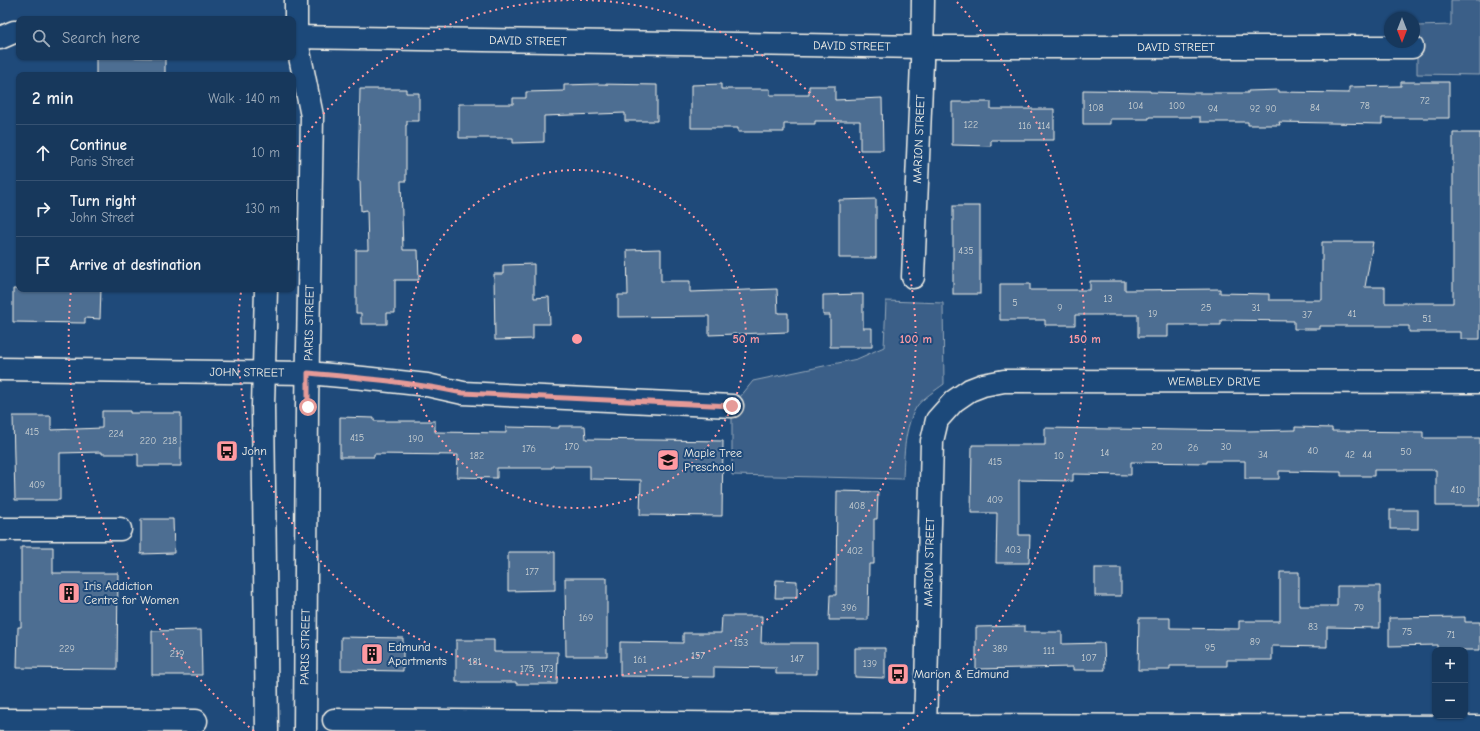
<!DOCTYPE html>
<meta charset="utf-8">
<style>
body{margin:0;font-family:"Comic Neue",sans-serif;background:#244365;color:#f1f3f6}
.controls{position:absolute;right:12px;bottom:12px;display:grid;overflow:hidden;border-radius:8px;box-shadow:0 1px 3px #0004}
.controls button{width:36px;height:36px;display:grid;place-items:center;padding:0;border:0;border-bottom:1px solid #365272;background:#17385c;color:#f1f3f6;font:20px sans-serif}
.compass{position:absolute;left:1384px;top:12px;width:36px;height:36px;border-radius:50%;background:#17385c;box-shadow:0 1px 3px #0004;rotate:180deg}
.stop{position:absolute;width:12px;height:12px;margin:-9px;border:3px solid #e69b98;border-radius:50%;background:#fff}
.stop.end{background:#e69b98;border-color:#fff;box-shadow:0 1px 4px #0008}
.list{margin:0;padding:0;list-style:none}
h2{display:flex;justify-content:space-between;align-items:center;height:52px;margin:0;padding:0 16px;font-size:17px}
h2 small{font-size:13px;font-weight:400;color:#9eacbb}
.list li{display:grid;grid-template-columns:26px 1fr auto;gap:12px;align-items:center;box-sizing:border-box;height:56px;padding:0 16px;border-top:1px solid #365272}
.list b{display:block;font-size:15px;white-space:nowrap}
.list p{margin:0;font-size:13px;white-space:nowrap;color:#9eacbb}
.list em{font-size:13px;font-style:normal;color:#9eacbb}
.icon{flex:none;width:22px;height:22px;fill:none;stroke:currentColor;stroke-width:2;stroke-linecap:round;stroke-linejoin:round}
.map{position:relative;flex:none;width:1480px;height:731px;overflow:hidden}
.search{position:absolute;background:#17385c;box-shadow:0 1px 3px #0004;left:16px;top:16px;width:280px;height:44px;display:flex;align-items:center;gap:10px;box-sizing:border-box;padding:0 14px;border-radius:8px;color:#9eacbb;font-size:15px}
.panel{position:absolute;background:#17385c;box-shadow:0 1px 3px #0004;left:16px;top:72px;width:280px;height:220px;border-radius:8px}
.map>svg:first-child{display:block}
.green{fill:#3a5f88;stroke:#97a8b8}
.building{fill:#4d6e92;stroke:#f4f1e8}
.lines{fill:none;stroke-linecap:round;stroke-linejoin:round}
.minor-casing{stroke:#f4f1e8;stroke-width:25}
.major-casing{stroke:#f4f1e8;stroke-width:25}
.minor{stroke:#1f4a7a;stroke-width:22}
.major{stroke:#1f4a7a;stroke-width:22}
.route{stroke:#e69b98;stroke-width:5}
.ring{fill:none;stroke:#ff9aa2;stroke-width:2;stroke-dasharray:2 4}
.labels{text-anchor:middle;stroke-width:4;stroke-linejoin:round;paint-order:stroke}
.number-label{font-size:10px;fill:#cad0d2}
.street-label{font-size:12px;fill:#f4f1e8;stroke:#1f4a7a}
.poi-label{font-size:12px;fill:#f4f1e8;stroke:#1f4a7a;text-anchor:start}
.centre{fill:#ff9aa2;stroke:#1f4a7a;stroke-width:2}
.ring-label{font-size:12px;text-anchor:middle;font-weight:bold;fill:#ff9aa2;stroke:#1f4a7a;stroke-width:4;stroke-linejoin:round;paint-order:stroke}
</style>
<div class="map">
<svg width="1480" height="731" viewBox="0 0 1480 731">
<rect width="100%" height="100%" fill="#1f4a7a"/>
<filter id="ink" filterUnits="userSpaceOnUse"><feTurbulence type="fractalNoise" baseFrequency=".025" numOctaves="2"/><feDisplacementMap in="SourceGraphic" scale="8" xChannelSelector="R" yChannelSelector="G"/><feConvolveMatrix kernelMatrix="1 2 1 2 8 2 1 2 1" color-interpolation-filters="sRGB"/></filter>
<g filter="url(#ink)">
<g class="green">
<polygon points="1451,0 1480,0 1480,75 1417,74 1417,26 1451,25"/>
<path d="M886 301 943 303 944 384C936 390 922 399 917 406 904 427 904 455 903 479L732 475V407L753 381 857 359 884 347Z"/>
</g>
<g class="building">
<polygon points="96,57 165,58 165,75 96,75"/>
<polygon points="1401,82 1449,82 1449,118 1382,118 1382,124 1279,122 1280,125 1248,125 1248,122 1200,122 1200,117 1149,117 1149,119 1110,119 1110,124 1083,124 1083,90 1150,91 1150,92 1191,93 1248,93 1248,91 1279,90 1279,92 1349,93 1349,87 1401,86"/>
<polygon points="598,84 657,85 657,121 625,121 625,113 544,116 544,142 513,143 513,138 459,138 459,104 513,104 513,98 526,98 526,92 564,91 564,85"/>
<polygon points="721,84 721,89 770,89 770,95 809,95 809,86 835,86 835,100 882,98 883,150 860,150 860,121 815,121 815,124 784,124 784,132 738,132 738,128 691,128 691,85"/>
<polygon points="360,89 406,89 406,93 419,93 419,121 407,121 407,125 406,125 406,181 401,181 403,250 418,250 419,280 395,280 395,313 387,313 387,324 361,324 361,313 356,313 356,250 368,250 367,210 361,211 360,181 358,181"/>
<polygon points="952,102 991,102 991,109 1054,109 1054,140 991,140 991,146 952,145"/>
<polygon points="1453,133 1480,133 1480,339 1461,339 1461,332 1409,332 1409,326 1320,326 1320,329 1294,329 1294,321 1221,320 1221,325 1168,325 1168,337 1138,337 1138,315 1075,315 1075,325 1045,325 1045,320 1000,320 1000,284 1030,284 1030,290 1090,290 1090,281 1125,281 1125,290 1220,289 1220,293 1269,294 1269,300 1322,300 1322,242 1373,242 1365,287 1385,287 1385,303 1453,303"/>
<polygon points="876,199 876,258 839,258 839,200"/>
<rect x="953" y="206" width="27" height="88"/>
<polygon points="661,249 661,281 690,281 690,292 777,289 778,313 788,313 788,332 709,335 709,316 618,317 618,295 628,295 627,250"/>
<polygon points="534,264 534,298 549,297 550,324 533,324 533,339 495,340 494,274 503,274 503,265"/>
<polygon points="13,289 101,289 100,319 85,318 85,323 13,322"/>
<polygon points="863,294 863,328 872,328 872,347 830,347 830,315 823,315 823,295"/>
<polygon points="102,411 130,411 130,413 181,413 181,466 138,466 138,454 102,454 102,452 60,453 60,500 15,500 13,416 51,416 51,430 102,428"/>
<polygon points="340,417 374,418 374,421 435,421 435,432 506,433 506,427 559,428 559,426 585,426 586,439 723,441 722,516 640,515 641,480 590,479 590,466 552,466 552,468 497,468 497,478 457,477 458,455 374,454 374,457 340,457"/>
<polygon points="1295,427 1332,428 1332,431 1423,432 1423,438 1480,438 1480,506 1436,506 1436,470 1374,470 1374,476 1341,476 1341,472 1279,471 1279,479 1245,479 1245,461 1207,461 1207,463 1131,462 1131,475 1073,474 1073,481 1019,480 1019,535 1030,535 1029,563 996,563 997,513 971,513 972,445 1045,445 1045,428 1246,431 1295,430"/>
<polygon points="837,491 878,492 877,519 874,519 874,564 869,564 868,620 829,620 830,595 836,595"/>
<rect x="1390" y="510" width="28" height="19"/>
<polygon points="141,519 173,519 174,553 141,554"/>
<polygon points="21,547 53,547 53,573 118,573 117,669 17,668 18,627 21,627"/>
<polygon points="508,552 555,552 555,590 508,591"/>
<rect x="1095" y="568" width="26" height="28"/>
<polygon points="1280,572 1299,572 1299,606 1337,606 1337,586 1380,586 1380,628 1327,627 1327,647 1272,646 1272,660 1227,660 1227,666 1170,666 1170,670 1138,670 1139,618 1170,618 1170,628 1239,629 1239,621 1280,621"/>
<polygon points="565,578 607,578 607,656 566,656"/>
<polygon points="776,580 797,581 797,598 775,598"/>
<polygon points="722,616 762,616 761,643 817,643 817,674 776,674 776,668 714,667 714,677 620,676 620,642 683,643 683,633 721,633"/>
<polygon points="1465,617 1465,622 1480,622 1480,650 1437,650 1437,645 1389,646 1389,618"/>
<polygon points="1025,626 1025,632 1062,632 1062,644 1104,643 1105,670 1073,670 1073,667 976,669 976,627"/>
<polygon points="201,630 202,675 152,675 152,631"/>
<polygon points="341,637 403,638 403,671 341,670"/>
<polygon points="456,640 494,640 494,652 558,652 557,684 516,684 516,682 456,682"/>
<polygon points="855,648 885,648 885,678 855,677"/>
</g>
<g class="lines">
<g class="minor-casing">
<g id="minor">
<path id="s1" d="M293 37 923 47H1412"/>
<polyline points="0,38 14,32 19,32"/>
<path id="s2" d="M913 277 922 62 923 0"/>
<path id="s3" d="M0 369 308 373 363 378 427 385 463 393 732 406"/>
<polyline points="0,529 120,529"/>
<polyline points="0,720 196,721"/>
<polyline points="334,720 925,725 1480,727"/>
<path id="s4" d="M925 731 932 441 937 420 954 401 970 390 983 385 1004 381 1480 382"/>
</g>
</g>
<g class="major-casing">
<g id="major">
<polyline points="296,0 296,37 312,116 307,407 305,731"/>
<polyline points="266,289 263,406 267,731"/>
</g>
</g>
<use href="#minor" class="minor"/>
<use href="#major" class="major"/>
</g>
</g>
<g class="lines" filter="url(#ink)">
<path class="route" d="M308 407V373C360 378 412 382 463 393L732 406"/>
</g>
<g class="ring">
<circle cx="577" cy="339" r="169"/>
<path d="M294 152A339 339 0 0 1 574 0M580 0A339 339 0 1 1 241 292"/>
<path d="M254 731A508 508 0 0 1 71 290M957 2A508 508 0 0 1 900 731"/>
</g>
<defs>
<g id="bus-square" transform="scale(1.15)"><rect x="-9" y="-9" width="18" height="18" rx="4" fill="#ff9aa2" stroke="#1f4a7a"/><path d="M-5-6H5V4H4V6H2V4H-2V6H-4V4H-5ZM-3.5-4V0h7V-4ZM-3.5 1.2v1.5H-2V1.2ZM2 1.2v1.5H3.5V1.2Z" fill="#111"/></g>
<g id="school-square" transform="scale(1.15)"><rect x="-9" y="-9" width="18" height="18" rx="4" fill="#ff9aa2" stroke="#1f4a7a"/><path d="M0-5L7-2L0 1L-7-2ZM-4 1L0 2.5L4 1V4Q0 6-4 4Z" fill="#111"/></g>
<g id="building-square" transform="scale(1.15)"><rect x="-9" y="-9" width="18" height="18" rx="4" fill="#ff9aa2" stroke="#1f4a7a"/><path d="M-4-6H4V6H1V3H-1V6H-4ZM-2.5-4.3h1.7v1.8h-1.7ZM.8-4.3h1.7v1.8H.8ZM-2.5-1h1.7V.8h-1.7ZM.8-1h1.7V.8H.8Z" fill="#111"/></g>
</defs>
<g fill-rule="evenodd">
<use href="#bus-square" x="227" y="451"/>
<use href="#school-square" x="668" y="460"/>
<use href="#building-square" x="69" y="593"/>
<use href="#building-square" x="372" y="654"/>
<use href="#bus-square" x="898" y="674"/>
</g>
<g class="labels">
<g class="number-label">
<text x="1425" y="104">72</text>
<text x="1136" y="109">104</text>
<text x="1177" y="109">100</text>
<text x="1365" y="109">78</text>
<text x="1096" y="111">108</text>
<text x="1315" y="111">84</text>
<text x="1213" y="112">94</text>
<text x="1255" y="112">92</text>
<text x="1271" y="112">90</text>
<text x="971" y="128">122</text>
<text x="1025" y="129">116</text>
<text x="1044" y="129">114</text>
<text x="966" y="254">435</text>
<text x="1108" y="302">13</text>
<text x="1015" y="306">5</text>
<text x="1060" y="311">9</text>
<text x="1206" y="311">25</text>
<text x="1256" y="311">31</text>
<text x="1153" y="317">19</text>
<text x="1352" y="317">41</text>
<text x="1307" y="318">37</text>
<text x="1427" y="322">51</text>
<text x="32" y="435">415</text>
<text x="116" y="437">224</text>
<text x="357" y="441">415</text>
<text x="416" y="442">190</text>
<text x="148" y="444">220</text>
<text x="170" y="444">218</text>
<text x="572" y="450">170</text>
<text x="1157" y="450">20</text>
<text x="1226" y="450">30</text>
<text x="1193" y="451">26</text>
<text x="529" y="452">176</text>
<text x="1313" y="454">40</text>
<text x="1406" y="455">50</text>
<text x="1105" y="456">14</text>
<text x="1263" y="458">34</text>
<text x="1350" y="458">42</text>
<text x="1367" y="458">44</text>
<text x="477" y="459">182</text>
<text x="1059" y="459">10</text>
<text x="995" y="465">415</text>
<text x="37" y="488">409</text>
<text x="1458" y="493">410</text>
<text x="995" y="503">409</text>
<text x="857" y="509">408</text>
<text x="1013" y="553">403</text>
<text x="855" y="554">402</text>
<text x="532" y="575">177</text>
<text x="849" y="611">396</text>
<text x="1359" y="611">79</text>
<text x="586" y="621">169</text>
<text x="1313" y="630">83</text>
<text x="1407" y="635">75</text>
<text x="1451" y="638">71</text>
<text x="1255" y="645">89</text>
<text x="741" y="646">153</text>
<text x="1210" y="651">95</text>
<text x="67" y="652">229</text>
<text x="1000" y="652">389</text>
<text x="1049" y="654">111</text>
<text x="177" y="657">219</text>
<text x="698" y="659">157</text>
<text x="1089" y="661">107</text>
<text x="797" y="662">147</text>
<text x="640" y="663">161</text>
<text x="475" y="665">181</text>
<text x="870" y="667">139</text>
<text x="527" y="672">175</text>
<text x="547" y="672">173</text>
</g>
<g class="street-label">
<text dy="4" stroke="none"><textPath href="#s1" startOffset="235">DAVID STREET</textPath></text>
<text dy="4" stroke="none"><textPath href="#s1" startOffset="559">DAVID STREET</textPath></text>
<text dy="4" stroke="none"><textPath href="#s1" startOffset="883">DAVID STREET</textPath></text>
<text dy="4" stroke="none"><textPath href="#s2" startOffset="138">MARION STREET</textPath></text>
<text transform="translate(309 323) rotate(-89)" y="4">PARIS STREET</text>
<text dy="4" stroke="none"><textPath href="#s3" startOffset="247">JOHN STREET</textPath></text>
<text dy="4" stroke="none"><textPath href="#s4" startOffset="602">WEMBLEY DRIVE</textPath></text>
<text dy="4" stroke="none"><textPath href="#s4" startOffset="169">MARION STREET</textPath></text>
<text transform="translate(305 647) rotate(-89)" y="4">PARIS STREET</text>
</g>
<g class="poi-label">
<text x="242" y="455">John</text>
<text x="684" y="457">Maple Tree<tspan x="684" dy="14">Preschool</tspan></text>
<text x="84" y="590">Iris Addiction<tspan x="84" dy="14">Centre for Women</tspan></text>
<text x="388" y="651">Edmund<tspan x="388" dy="14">Apartments</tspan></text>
<text x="914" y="678">Marion &amp; Edmund</text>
</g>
</g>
<circle cx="577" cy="339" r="6" class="centre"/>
<g class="ring-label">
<text x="746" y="343">50 m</text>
<text x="916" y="343">100 m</text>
<text x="1085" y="343">150 m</text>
</g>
</svg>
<div class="controls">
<button>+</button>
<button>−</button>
</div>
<svg class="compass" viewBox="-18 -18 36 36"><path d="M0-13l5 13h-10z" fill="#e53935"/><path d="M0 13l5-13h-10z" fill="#9eacbb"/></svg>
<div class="stop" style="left:308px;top:407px"></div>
<div class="stop end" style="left:732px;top:406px"></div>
<div class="search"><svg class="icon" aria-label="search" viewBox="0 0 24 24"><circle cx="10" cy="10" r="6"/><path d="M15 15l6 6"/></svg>Search here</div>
<section class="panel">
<h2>2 min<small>Walk · 140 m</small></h2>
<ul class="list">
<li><svg class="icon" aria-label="ahead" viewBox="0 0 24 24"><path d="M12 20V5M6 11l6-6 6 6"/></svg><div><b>Continue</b><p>Paris Street</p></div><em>10 m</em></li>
<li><svg class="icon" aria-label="right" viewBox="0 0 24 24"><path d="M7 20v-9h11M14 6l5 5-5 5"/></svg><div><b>Turn right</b><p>John Street</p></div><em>130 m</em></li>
<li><svg class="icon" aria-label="arrive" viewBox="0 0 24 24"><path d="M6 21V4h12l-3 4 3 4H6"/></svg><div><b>Arrive at destination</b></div></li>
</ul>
</section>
</div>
